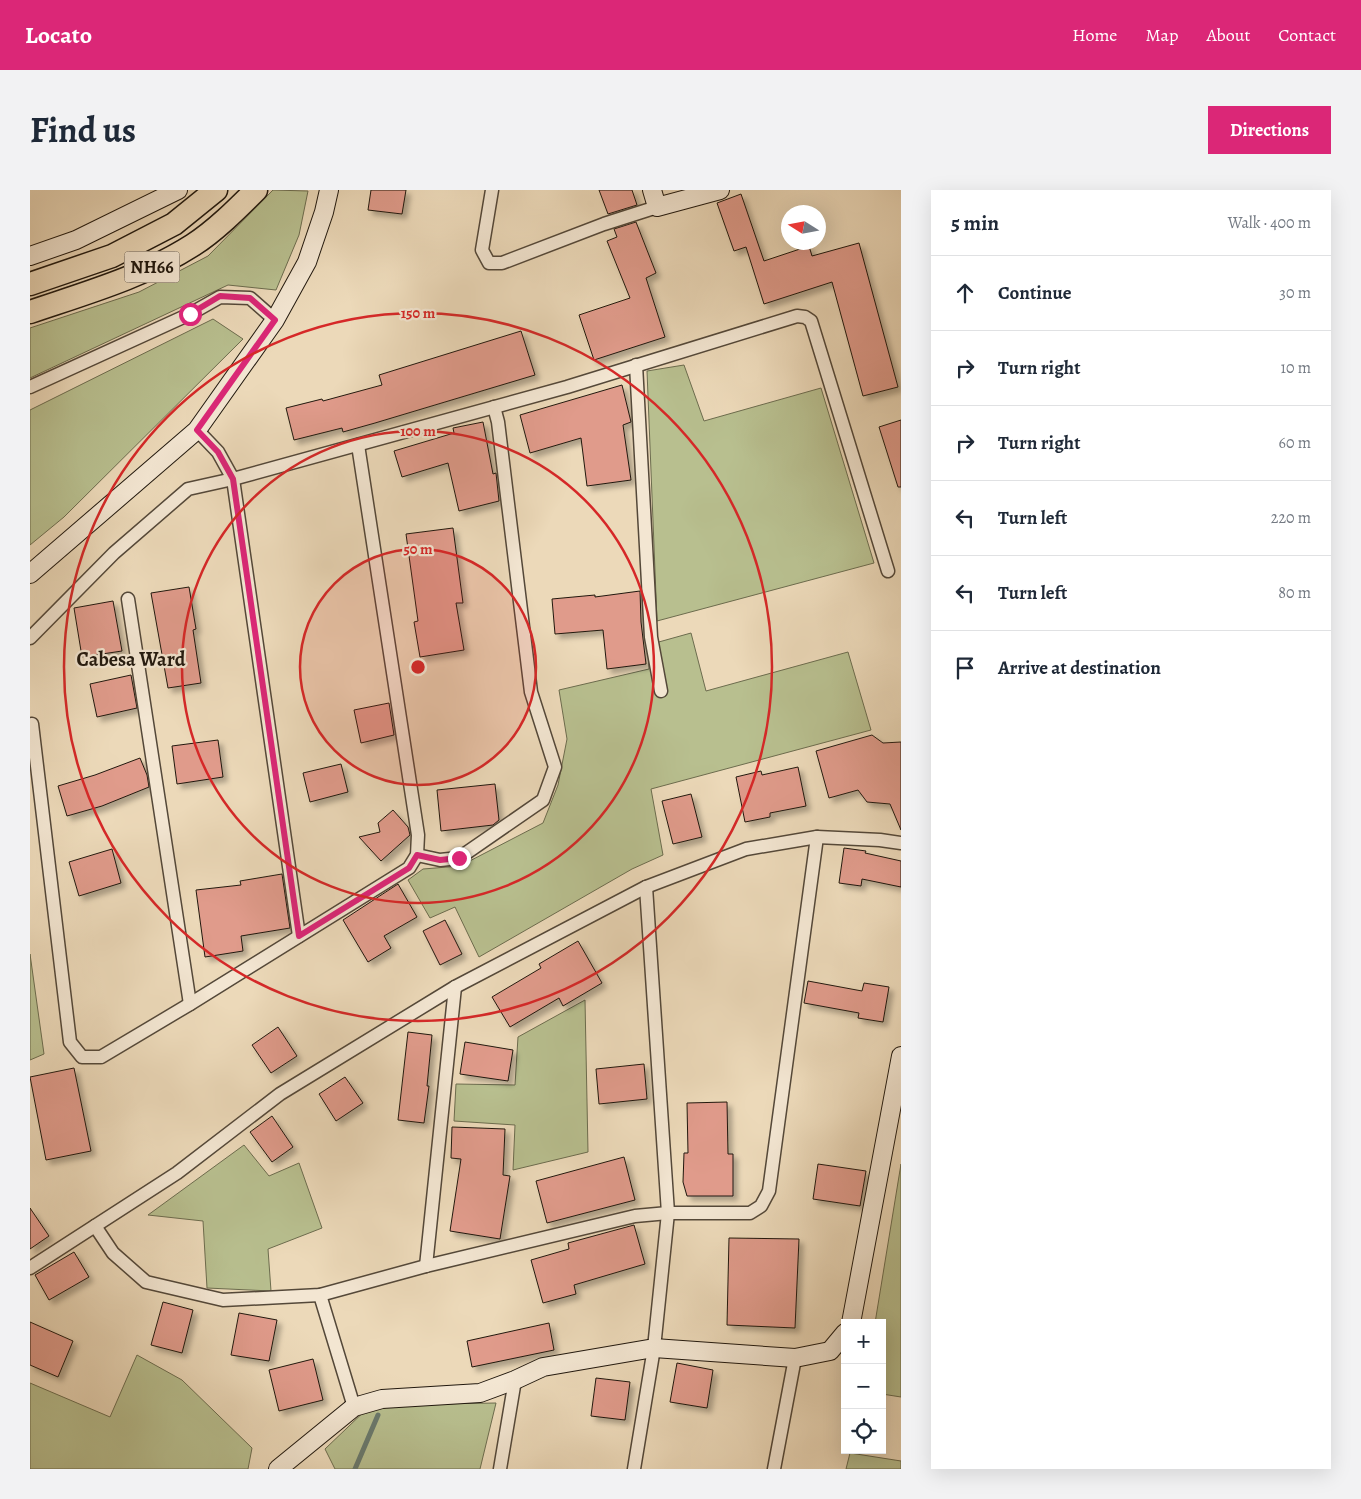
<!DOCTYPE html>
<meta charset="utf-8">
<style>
body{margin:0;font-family:Alegreya,serif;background:#f2f2f3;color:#1f2937}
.controls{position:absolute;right:15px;bottom:15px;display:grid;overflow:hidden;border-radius:0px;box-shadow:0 5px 20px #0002}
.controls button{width:45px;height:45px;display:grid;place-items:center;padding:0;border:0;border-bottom:1px solid #e0e1e3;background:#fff;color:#1f2937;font:25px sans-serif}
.compass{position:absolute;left:751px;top:15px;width:45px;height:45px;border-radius:50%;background:#fff;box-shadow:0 5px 20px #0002;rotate:281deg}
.stop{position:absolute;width:15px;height:15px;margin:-11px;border:4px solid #db2777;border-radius:50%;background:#fff}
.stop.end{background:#db2777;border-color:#fff;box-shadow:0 1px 5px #0008}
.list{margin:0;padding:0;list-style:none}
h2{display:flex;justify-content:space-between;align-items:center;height:65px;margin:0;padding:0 20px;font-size:21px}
h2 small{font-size:16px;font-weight:400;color:#747a83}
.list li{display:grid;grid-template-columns:32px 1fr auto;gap:15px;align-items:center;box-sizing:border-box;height:75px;padding:0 20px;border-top:1px solid #e0e1e3}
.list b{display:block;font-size:19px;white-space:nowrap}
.list em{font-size:16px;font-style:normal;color:#747a83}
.icon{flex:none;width:28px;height:28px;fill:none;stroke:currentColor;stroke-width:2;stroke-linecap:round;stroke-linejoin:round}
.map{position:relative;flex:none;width:871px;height:1279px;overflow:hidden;border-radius:0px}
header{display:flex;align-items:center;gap:30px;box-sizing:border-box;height:70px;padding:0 25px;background:#db2777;color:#fff}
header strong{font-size:24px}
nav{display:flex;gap:28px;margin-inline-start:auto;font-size:18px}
.intro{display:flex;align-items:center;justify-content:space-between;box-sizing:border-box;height:120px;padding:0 30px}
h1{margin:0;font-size:35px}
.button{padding:12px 22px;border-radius:0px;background:#db2777;color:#fff;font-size:18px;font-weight:700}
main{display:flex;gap:30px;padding:0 30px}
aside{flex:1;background:#fff;border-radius:0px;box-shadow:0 5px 20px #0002}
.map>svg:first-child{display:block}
.green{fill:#b8bf8f;stroke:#6c6c4e}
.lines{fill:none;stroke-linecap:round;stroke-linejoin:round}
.stream{stroke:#69796d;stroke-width:5}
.building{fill:#e09b8b;stroke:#21180e;filter:url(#shadow)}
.street-casing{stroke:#544839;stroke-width:15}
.secondary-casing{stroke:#21180e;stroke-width:20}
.highway-casing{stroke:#21180e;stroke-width:25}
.street{stroke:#f3e6d2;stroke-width:12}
.secondary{stroke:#f3e6d2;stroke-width:18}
.highway{stroke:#ecd9b9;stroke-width:22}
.route{stroke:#db2777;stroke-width:6}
.ring{fill:none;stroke:#d62828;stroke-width:2.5}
.labels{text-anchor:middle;stroke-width:4.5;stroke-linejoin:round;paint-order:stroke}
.shield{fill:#f3e6d2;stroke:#605649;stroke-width:1}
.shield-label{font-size:18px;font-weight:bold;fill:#21180e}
.neighbourhood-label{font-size:20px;font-weight:bold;fill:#21180e;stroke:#f3e6d2}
.centre{fill:#d62828;stroke:#f3e6d2;stroke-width:2.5}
.ring-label{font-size:15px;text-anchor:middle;font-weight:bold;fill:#d62828;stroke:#f3e6d2;stroke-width:4.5;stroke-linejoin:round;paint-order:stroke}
</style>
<header>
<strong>Locato</strong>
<nav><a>Home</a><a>Map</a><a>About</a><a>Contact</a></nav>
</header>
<div class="intro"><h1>Find us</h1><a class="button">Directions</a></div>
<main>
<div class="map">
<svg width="871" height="1279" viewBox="0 0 871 1279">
<defs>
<filter id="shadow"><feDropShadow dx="4.5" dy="4.5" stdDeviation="2.5" flood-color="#0004"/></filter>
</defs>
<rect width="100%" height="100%" fill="#ecd9b9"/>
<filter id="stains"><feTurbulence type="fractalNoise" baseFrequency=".004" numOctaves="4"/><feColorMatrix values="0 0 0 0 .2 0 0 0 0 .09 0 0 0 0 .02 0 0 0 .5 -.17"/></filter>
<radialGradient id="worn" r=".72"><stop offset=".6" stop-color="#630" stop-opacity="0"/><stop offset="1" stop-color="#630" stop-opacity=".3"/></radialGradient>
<g class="green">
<polygon points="243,0 278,1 269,45 246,100 198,95 0,188 0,138 109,102 178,66"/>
<polygon points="183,129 213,149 34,327 0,355 0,220"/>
<polygon points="654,175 674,231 791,198 844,373 627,431 617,181"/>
<polygon points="661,443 676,501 818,462 841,540 621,599 633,665 602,679 449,767 425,717 400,728 378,690 393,679 430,676 513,633 528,595 537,549 529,500 619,479 618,455"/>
<polygon points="0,764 14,864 0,870"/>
<polygon points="555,810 558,962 483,980 485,935 424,931 426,894 485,895 488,847"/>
<polygon points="214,955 239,986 269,973 292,1038 238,1059 241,1101 177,1098 173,1031 118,1025"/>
<polygon points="871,974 871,1207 852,1204 852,1133 845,1133"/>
<polygon points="107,1165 152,1190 222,1258 218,1279 0,1279 0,1193 80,1227"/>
<polygon points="466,1213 450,1279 305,1279 295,1259 341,1215"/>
<polygon points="820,1263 871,1271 871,1279 816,1279"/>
</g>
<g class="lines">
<polyline class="stream" points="325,1279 348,1225"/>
</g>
<g class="building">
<polygon points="341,0 376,0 372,24 338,20"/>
<polygon points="569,0 602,0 607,15 578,24"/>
<polygon points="711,4 734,71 779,56 782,66 829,53 868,197 833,206 802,92 734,114 716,57 704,61 687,13"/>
<polygon points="606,32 626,83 616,88 635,147 564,170 549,125 600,108 577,51 587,47 584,39"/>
<polygon points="491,141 505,185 345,233 313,242 312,238 264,250 256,218 292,209 293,211 352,195 349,185"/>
<polygon points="592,195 601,232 593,235 601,290 557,296 551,248 500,263 490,225"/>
<polygon points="871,230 871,297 868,297 849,237"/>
<polygon points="453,232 463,284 466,283 469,311 429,321 418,273 372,287 364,261 424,243 423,238"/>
<polygon points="423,338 433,413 426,413 434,460 390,467 384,432 388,431 376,344"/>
<polygon points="159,397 166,439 163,440 171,493 138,498 121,403"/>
<polygon points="610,401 611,432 616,474 577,479 573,440 525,444 522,409 565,405 565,407"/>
<polygon points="83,411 92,461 52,467 44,418"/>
<polygon points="101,485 107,518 67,527 60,494"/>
<polygon points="359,513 364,545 331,553 324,520"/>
<polygon points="842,545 853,553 871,552 871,640 860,614 837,612 828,600 799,608 786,561"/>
<polygon points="188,550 193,587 147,594 142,556"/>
<polygon points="110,568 117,585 119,597 72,616 37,626 28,596 65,585"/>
<polygon points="311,574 318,602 280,612 273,583"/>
<polygon points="768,577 776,616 740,623 740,627 715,632 706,587 731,581 732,585"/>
<polygon points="465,594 469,630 463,635 411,641 407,600"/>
<polygon points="661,604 672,647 643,654 632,611"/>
<polygon points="363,620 378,637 380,645 351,671 329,647 350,642 348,633"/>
<polygon points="814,658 836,661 835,663 871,671 871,697 832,689 831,696 809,693"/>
<polygon points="82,659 91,693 49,706 39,672"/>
<polygon points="252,684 260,738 211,746 213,761 175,767 166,700 211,695 210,691"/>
<polygon points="368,694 387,727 354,746 361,758 338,772 313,730"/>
<polygon points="415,730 432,764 410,775 393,741"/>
<polygon points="548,751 572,793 533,816 529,808 480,837 462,807 511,778 509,774"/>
<polygon points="778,791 832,801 834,793 859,797 853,832 828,828 829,823 774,813"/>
<polygon points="248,837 267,866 241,883 222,855"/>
<polygon points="378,842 402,845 397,896 399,896 394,933 368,930"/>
<polygon points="435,852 483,860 478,891 430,884"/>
<polygon points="614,874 617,909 569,914 566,879"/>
<polygon points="44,878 61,961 16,970 0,887"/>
<polygon points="315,887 333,913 306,931 289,904"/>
<polygon points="697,912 698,964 703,964 703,1006 657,1006 653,992 654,963 658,963 657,913"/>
<polygon points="242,926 263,957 242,972 220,942"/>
<polygon points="422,937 475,939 473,985 480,986 470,1049 420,1041 431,969 421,968"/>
<polygon points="594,967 605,1010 517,1033 506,991"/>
<polygon points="788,974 836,981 830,1016 783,1009"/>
<polygon points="0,1018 19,1046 0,1059"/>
<polygon points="604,1035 615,1074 544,1095 546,1104 513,1113 501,1070 539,1059 538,1053"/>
<polygon points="699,1048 769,1049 765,1138 697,1135"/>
<polygon points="44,1062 59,1087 19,1110 5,1085"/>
<polygon points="133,1112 163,1120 152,1163 121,1155"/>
<polygon points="209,1123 247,1130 239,1171 201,1165"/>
<polygon points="0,1132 43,1151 28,1187 0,1175"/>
<polygon points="519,1133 524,1160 442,1177 437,1151"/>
<polygon points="283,1169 293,1210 249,1221 239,1180"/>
<polygon points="647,1173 683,1180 677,1218 640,1212"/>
<polygon points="566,1188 600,1192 595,1230 561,1226"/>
</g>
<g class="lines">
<g class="street-casing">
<g id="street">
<polyline points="462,0 452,60 459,73 472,73 574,34 627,17"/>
<polyline points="606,175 621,447 631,501"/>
<polyline points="0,197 160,124 190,107 220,108 245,130"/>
<polyline points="167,240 188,262 203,289 269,746"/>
<polyline points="98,409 160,814"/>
<polyline points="0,448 84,363 158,299 203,289 537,197 767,126 775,127 781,131 858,381"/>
<polyline points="2,534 40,852 52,867 71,867 160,814 379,678 387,665 388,645 328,255"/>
<polyline points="387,665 410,670 429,668 513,610 525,577 501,502 468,232 464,217"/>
<polyline points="65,1036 83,1063 116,1092 193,1110 290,1105 396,1076 605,1026 638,1023 720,1023 731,1016 739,1001 787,647"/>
<polyline points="396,1076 425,797"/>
<polyline points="0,1078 147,983 250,904 425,797 616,697 716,659 787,647 850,650 871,653"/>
<polyline points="290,1105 324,1217"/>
<polyline points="470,1279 485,1190"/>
<polyline points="604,1279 624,1158 638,1023 616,697"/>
<polyline points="744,1279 765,1168"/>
</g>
</g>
<g class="secondary-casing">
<g id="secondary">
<polyline points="622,0 627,17 690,0"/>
<polyline points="0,66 46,50 148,0"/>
<polyline points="0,384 167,240 245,130 277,72 294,22 299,0"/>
<polyline points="821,1133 871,866"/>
<polyline points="248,1279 324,1217 352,1209 450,1203 485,1190 513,1177 624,1158 765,1168 800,1161 815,1143"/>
</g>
</g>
<g class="highway-casing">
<g id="highway">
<polyline points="0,94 82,66 144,34 186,0"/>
<path d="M0 122C56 103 113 87 163 55 185 41 207 19 226 0"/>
</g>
</g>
<use href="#street" class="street"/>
<use href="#secondary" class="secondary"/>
<use href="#highway" class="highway"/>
</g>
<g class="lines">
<polyline class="route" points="160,124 190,106 220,108 245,130 167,240 188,262 203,289 269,746 379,678 387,665 410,670 429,668"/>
</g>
<circle cx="388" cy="477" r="118" fill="#d62828" fill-opacity=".12"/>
<g class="ring">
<circle cx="388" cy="477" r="118"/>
<circle cx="388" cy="477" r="236"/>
<circle cx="388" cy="477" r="354"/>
</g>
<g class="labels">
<rect class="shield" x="94.5" y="61.5" width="55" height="31" rx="4"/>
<g class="shield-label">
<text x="122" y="83">NH66</text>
</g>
<g class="neighbourhood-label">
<text x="101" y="476">Cabesa Ward</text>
</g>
</g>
<circle cx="388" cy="477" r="8" class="centre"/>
<g class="ring-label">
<text x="388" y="128">150 m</text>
<text x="388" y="246">100 m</text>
<text x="388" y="364">50 m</text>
</g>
<rect width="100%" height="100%" filter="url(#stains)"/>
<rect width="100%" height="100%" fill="url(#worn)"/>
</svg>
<div class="controls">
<button>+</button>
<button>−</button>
<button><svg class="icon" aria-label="locate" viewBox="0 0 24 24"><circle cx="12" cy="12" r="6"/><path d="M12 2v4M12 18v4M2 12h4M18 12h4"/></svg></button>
</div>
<svg class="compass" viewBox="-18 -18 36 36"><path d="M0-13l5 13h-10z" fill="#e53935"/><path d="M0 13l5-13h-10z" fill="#747a83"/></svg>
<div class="stop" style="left:160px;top:124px"></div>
<div class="stop end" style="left:429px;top:668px"></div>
</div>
<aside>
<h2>5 min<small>Walk · 400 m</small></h2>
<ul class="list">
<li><svg class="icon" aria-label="ahead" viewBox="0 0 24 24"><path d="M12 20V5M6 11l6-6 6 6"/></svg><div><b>Continue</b></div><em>30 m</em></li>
<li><svg class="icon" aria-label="right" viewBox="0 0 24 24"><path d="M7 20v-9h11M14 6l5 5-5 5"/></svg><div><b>Turn right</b></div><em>10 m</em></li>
<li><svg class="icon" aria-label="right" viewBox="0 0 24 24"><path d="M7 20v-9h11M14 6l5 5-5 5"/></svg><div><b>Turn right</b></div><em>60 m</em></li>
<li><svg class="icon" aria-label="left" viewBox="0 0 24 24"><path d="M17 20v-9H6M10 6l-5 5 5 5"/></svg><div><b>Turn left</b></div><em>220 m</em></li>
<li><svg class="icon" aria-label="left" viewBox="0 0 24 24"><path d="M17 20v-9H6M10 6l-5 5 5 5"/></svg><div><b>Turn left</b></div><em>80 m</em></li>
<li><svg class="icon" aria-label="arrive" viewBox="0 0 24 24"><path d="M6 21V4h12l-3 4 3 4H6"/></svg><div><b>Arrive at destination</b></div></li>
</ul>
</aside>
</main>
